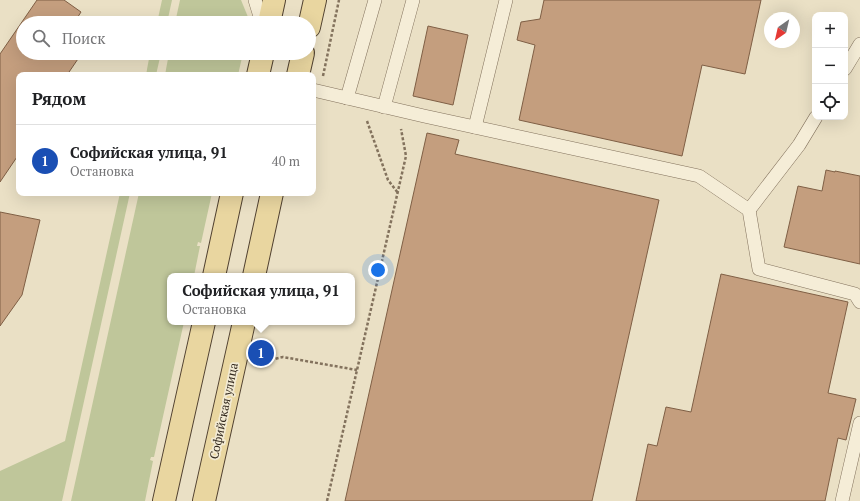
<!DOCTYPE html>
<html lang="ru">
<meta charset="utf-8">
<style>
body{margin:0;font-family:"PT Serif",serif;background:#f6f6f6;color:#202124}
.controls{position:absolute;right:12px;top:12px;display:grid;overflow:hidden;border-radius:8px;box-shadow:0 4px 16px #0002}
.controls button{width:36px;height:36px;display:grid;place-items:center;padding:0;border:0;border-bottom:1px solid #e0e0e0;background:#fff;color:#202124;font:20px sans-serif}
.compass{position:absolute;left:764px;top:12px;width:36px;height:36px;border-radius:50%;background:#fff;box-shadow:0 4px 16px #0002;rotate:214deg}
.you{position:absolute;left:378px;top:270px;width:14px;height:14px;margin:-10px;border:3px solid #fff;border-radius:50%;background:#1a73e8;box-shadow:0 0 0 6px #1a73e833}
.badge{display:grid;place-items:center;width:26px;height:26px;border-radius:50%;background:#8c3632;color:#fff;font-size:13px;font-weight:700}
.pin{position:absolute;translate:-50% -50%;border:2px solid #fff;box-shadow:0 1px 4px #0006}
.popup{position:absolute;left:167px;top:273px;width:188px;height:52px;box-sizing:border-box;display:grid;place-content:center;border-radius:8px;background:#fff;filter:drop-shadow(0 1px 3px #0005);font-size:13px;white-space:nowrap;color:#757577}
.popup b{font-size:15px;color:#202124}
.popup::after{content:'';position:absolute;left:50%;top:100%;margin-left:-8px;border:8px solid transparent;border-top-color:#fff}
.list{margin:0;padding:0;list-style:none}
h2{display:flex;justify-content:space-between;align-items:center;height:52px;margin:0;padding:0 16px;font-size:17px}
h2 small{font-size:13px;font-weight:400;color:#757577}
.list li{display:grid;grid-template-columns:26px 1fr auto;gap:12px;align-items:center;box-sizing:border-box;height:72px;padding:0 16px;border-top:1px solid #e0e0e0}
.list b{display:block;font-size:15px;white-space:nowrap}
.list p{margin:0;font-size:13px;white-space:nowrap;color:#757577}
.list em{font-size:13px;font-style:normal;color:#757577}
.icon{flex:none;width:22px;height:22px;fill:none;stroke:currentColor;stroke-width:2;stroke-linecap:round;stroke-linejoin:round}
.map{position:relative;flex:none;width:860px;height:501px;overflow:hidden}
.search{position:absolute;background:#fff;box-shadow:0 4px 16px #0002;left:16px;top:16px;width:300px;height:44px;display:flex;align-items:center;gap:10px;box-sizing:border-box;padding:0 14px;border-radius:22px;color:#757577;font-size:15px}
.panel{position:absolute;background:#fff;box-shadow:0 4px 16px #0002;left:16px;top:72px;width:300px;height:124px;border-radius:8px}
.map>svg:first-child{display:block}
.green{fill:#bfc69a}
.building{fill:#c49e7e;stroke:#7f5f45}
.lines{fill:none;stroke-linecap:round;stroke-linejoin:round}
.lane-casing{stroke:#83725d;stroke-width:14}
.primary-casing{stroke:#514130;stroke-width:24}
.path{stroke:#83725d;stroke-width:2.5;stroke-dasharray:3 2;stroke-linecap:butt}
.lane{stroke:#f5edd7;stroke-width:13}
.primary{stroke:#e9d6a0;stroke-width:22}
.labels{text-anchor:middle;stroke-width:3.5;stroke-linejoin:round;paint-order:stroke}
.street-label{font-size:12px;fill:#342a1f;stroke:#f2ead3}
</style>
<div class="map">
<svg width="860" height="501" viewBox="0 0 860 501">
<rect width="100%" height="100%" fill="#eae0c5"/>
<g class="green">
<polygon points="162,0 172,0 167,23 157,23"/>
<polygon points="180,0 241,0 248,17 248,23 175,23"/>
<polygon points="150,53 161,53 156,75 146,75"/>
<polygon points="169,53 243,53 238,75 165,75"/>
<polygon points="120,193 130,193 62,501 0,501 0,471 65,441"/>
<polygon points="139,193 212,193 201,243 198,242 197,246 200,246 194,276 170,276 170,322 184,322 154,457 151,457 150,460 153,461 145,501 71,501"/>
</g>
<g class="building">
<polygon points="37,0 64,0 81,12 74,23 23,23 23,53 82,53 67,75 19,75 19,154 0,182 0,54"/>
<polygon points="544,0 761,0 745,74 702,65 682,156 519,120 535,45 517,40 521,22 540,19"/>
<polygon points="428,26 468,35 453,105 413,96"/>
<polygon points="427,133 459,140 455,154 659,200 592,501 345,501"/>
<polygon points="826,170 835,172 835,171 860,176 860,264 784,247 798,186 822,191"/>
<polygon points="0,212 40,220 22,295 0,326"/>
<polygon points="721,274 848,302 828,393 856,399 846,440 838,438 825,501 636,501 648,444 657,446 666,407 691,412"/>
</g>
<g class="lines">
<g class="lane-casing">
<g id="lane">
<polyline points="255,0 262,23"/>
<polyline points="845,69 860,44"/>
<polyline points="313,90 424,116 699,176 749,210 759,269 855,294 860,302"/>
<polyline points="347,98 375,0"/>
<polyline points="384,107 413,0"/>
<polyline points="475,127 506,0"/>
<polyline points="749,210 799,145 816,117"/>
<polyline points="842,501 860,423"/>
</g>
</g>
<g class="primary-casing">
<g id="primary">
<polyline points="269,23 274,0"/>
<polyline points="309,27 315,0"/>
<polyline points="258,75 263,53"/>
<polyline points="298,75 303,53"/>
<polyline points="214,276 232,193"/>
<polyline points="254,276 272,193"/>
<polyline points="164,501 204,322"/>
<polyline points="204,501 244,322"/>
</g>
</g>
<g class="path">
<polyline points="323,76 339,0"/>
<polyline points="367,121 388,180 398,193"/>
<polyline points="261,362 283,357 357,370"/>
<polyline points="327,501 406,156 401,129"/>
</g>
<use href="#lane" class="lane"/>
<use href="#primary" class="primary"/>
</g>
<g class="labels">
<g class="street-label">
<text transform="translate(224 411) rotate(-78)" y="4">Софийская улица</text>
</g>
</g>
</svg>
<div class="controls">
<button>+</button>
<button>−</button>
<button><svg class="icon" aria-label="locate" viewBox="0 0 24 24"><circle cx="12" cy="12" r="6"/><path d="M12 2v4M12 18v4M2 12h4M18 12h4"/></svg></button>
</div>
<svg class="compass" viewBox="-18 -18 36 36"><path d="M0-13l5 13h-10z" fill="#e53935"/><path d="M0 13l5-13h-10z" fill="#757577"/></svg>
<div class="you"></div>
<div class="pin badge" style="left:261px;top:353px;background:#1a4fb4">1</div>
<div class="popup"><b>Софийская улица, 91</b>Остановка</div>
<div class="search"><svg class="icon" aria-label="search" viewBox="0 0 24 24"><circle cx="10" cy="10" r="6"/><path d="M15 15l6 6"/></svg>Поиск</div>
<section class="panel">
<h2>Рядом<small></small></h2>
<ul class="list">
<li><span class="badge" style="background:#1a4fb4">1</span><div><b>Софийская улица, 91</b><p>Остановка</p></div><em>40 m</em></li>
</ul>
</section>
</div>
